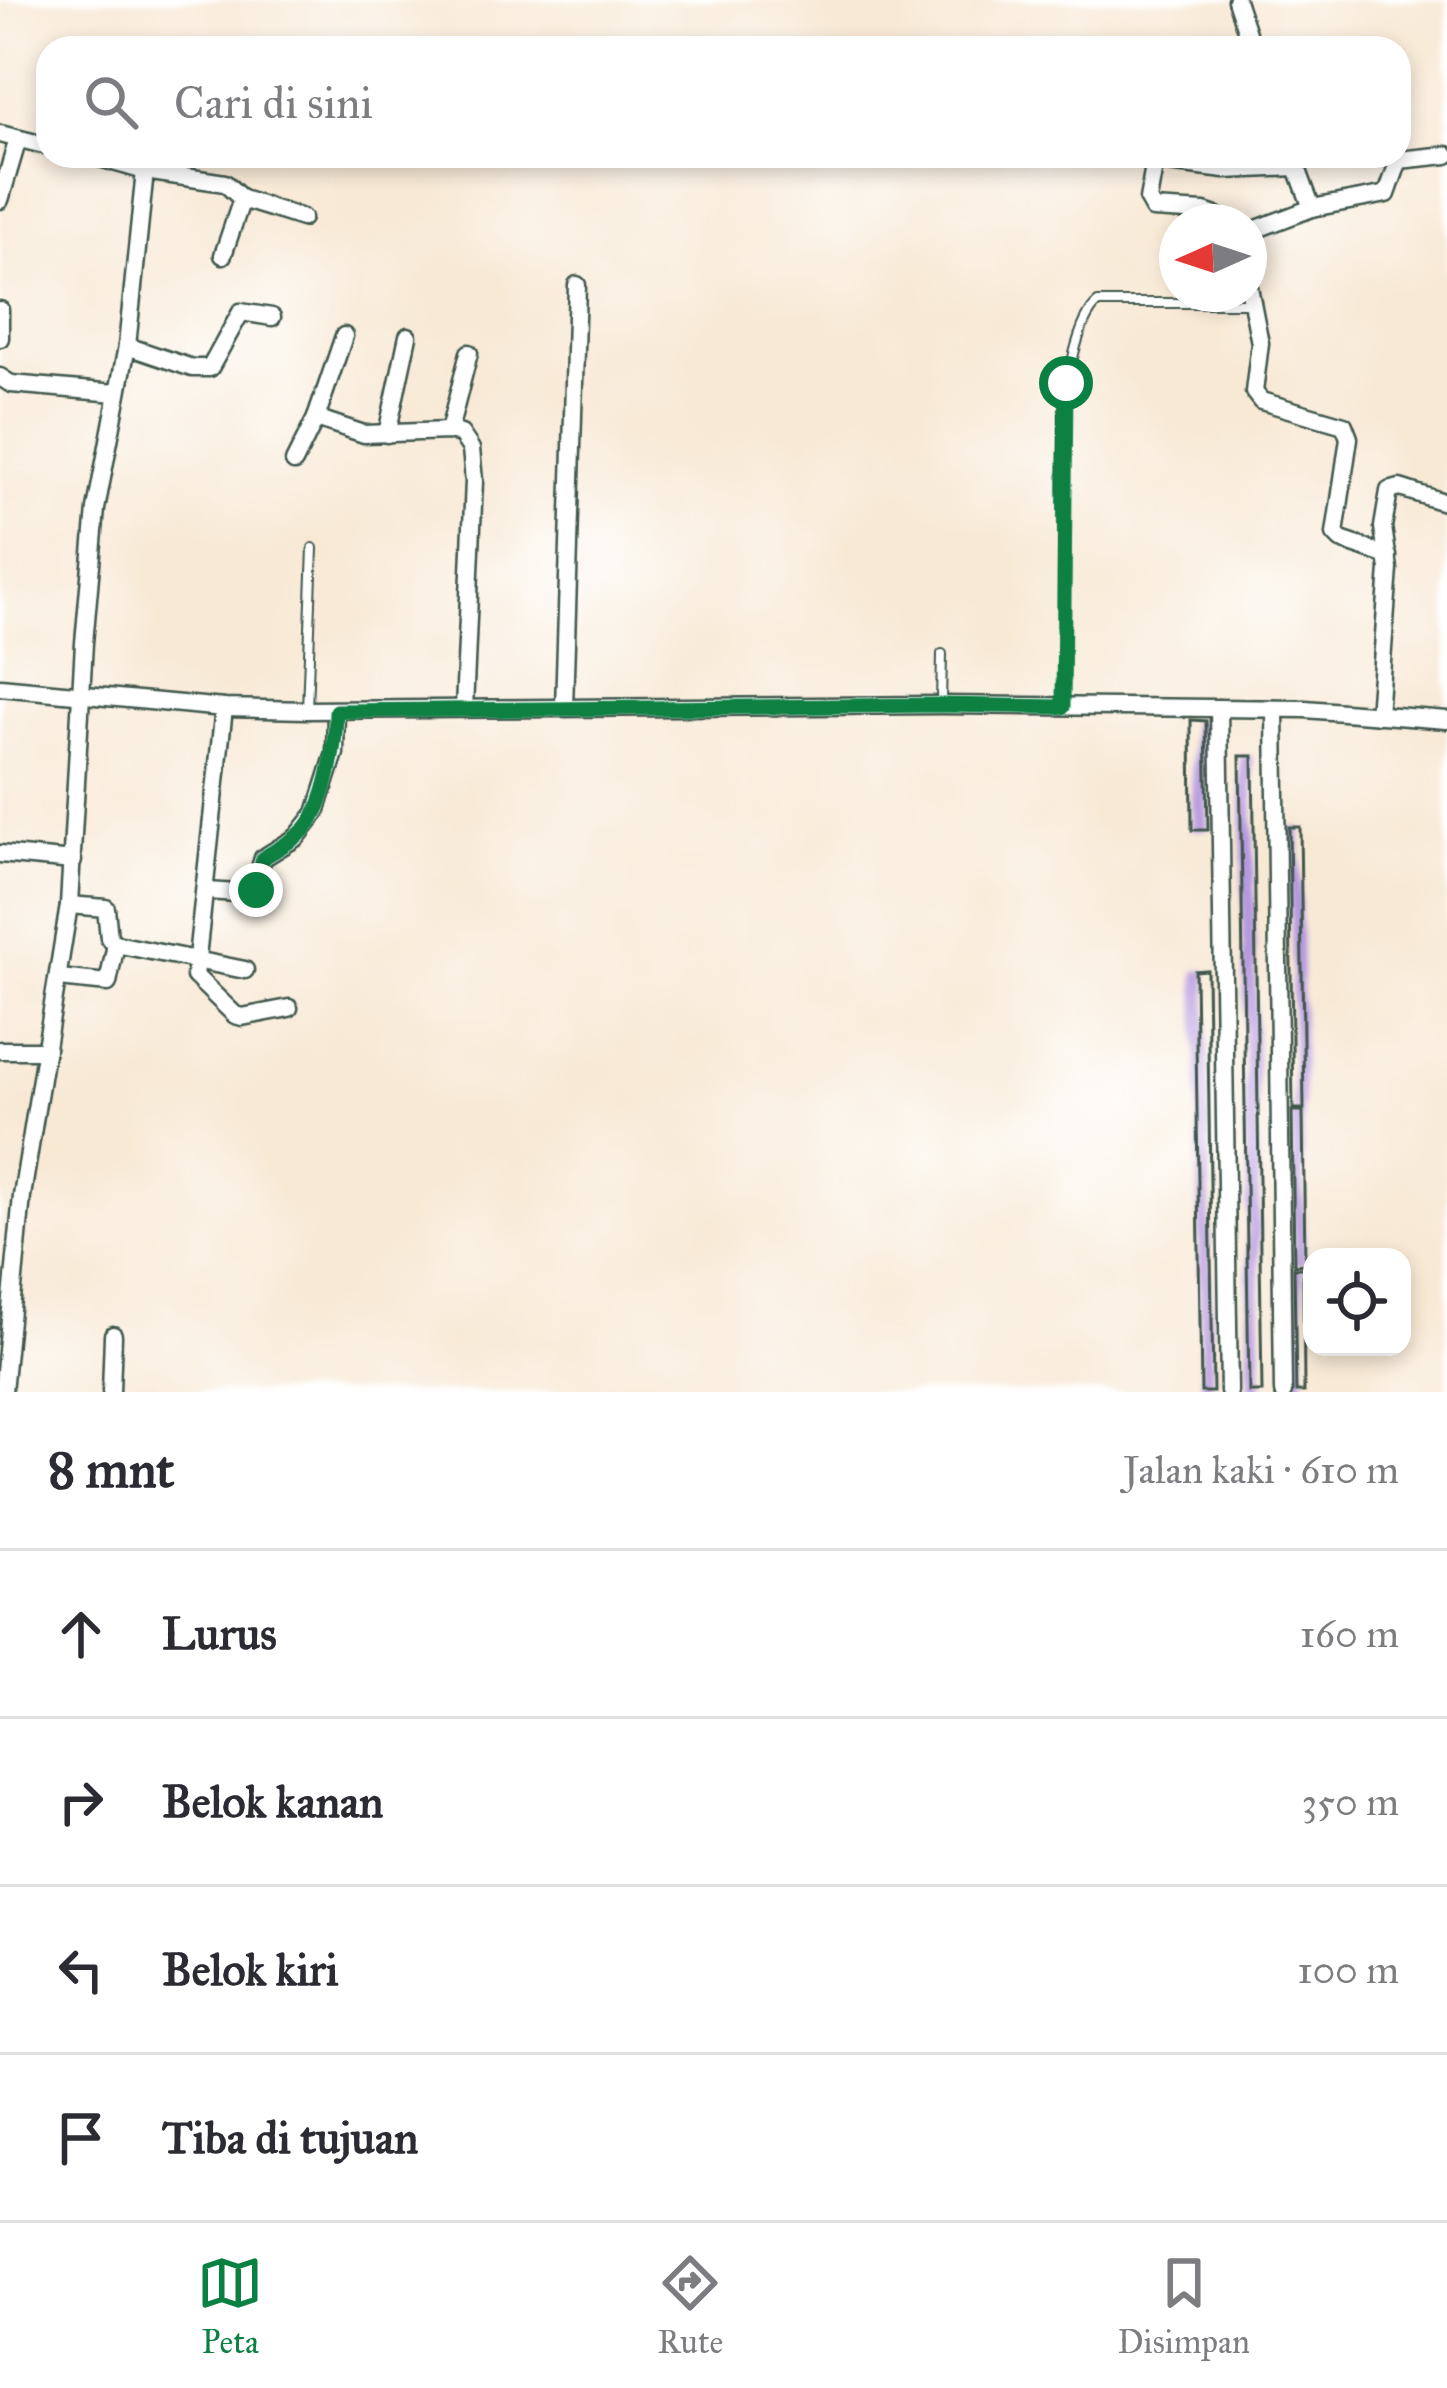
<!DOCTYPE html>
<html lang="id">
<meta charset="utf-8">
<style>
body{margin:0;font-family:"IM FELL Great Primer",serif;background:#f2f2f3;color:#2b2b33}
.controls{position:absolute;right:36px;bottom:36px;display:grid;overflow:hidden;border-radius:24px;box-shadow:0 6px 18px #0003}
.controls button{width:108px;height:108px;display:grid;place-items:center;padding:0;border:0;border-bottom:3px solid #e1e1e2;background:#fff;color:#2b2b33;font:60px sans-serif}
.compass{position:absolute;left:1159px;top:204px;width:108px;height:108px;border-radius:50%;background:#fff;box-shadow:0 6px 18px #0003;rotate:267deg}
.stop{position:absolute;width:36px;height:36px;margin:-27px;border:9px solid #0b8043;border-radius:50%;background:#fff}
.stop.end{background:#0b8043;border-color:#fff;box-shadow:0 3px 12px #0008}
.list{margin:0;padding:0;list-style:none}
h2{display:flex;justify-content:space-between;align-items:center;height:156px;margin:0;padding:0 48px;font-size:51px}
h2 small{font-size:39px;font-weight:400;color:#7c7c81}
.list li{display:grid;grid-template-columns:78px 1fr auto;gap:36px;align-items:center;box-sizing:border-box;height:168px;padding:0 48px;border-top:3px solid #e1e1e2}
.list b{display:block;font-size:45px;white-space:nowrap}
.list em{font-size:39px;font-style:normal;color:#7c7c81}
.icon{flex:none;width:66px;height:66px;fill:none;stroke:currentColor;stroke-width:2;stroke-linecap:round;stroke-linejoin:round}
.map{position:relative;flex:none;width:1447px;height:1392px;overflow:hidden}
.search{position:absolute;background:#fff;box-shadow:0 6px 18px #0003;left:36px;right:36px;top:36px;height:132px;display:flex;align-items:center;gap:30px;box-sizing:border-box;padding:0 42px;border-radius:36px;color:#7c7c81;font-size:45px}
.sheet{height:828px;background:#fff}
nav{display:flex;justify-content:space-around;align-items:center;box-sizing:border-box;height:168px;border-top:3px solid #e1e1e2;background:#fff;font-size:33px;color:#7c7c81}
nav a{display:grid;justify-items:center;gap:6px}
nav .on{color:#0b8043}
.map>svg:first-child{display:block}
.building{fill:#b698de}
.lines{fill:none;stroke-linecap:round;stroke-linejoin:round}
.service-casing{stroke:#40574c;stroke-width:12}
.minor-casing{stroke:#40574c;stroke-width:21}
.service{stroke:#fff;stroke-width:8}
.minor{stroke:#fff;stroke-width:16}
.route{stroke:#0b8043;stroke-width:15}
</style>
<div class="map">
<svg width="1447" height="1392" viewBox="0 0 1447 1392">
<rect width="100%" height="100%" fill="#fff"/>
<filter id="ink" filterUnits="userSpaceOnUse"><feTurbulence type="fractalNoise" baseFrequency=".00833" numOctaves="2"/><feDisplacementMap in="SourceGraphic" scale="24" xChannelSelector="R" yChannelSelector="G"/><feConvolveMatrix kernelMatrix="1 2 1 2 8 2 1 2 1" color-interpolation-filters="sRGB"/></filter>
<filter id="wash" filterUnits="userSpaceOnUse"><feTurbulence type="fractalNoise" baseFrequency=".004" numOctaves="4" result="noise"/><feDisplacementMap in="SourceGraphic" scale="48" xChannelSelector="R" yChannelSelector="G"/><feGaussianBlur stdDeviation="2.7" result="paint"/><feColorMatrix in="noise" values="0 0 0 0 0 0 0 0 0 0 0 0 0 0 0 0 0 1.4 0 .05"/><feComposite in="paint" operator="in"/></filter>
<g filter="url(#wash)">
<rect width="100%" height="100%" fill="#f8e9d5"/>
<g id="blocks">
<g class="building">
<polygon points="1191,720 1206,721 1208,830 1192,830"/>
<polygon points="1240,756 1253,756 1262,1392 1249,1392"/>
<polygon points="1289,827 1300,827 1304,1109 1293,1109"/>
<polygon points="1207,970 1213,1392 1201,1392 1195,971"/>
<polygon points="1292,1111 1303,1111 1305,1264 1294,1265"/>
<polygon points="1294,1268 1303,1268 1304,1392 1296,1392"/>
</g>
</g>
</g>
<g filter="url(#ink)">
<use href="#blocks" fill-opacity="0" stroke="#40574c" stroke-width="3"/>
<g class="lines">
<g class="service-casing">
<g id="service">
<polyline points="941,703 942,654"/>
<path d="M1063 706 1064 410C1067 383 1077 320 1098 303H1252"/>
<polyline points="307,709 313,548"/>
</g>
</g>
<g class="minor-casing">
<g id="minor">
<polyline points="1236,0 1252,48"/>
<polyline points="0,134 48,146"/>
<polyline points="92,156 145,171 225,183 242,199 302,218"/>
<polyline points="1143,160 1225,170 1297,167"/>
<polyline points="1155,161 1148,200 1153,209 1204,212 1233,222"/>
<polyline points="0,200 18,139"/>
<polyline points="1312,208 1387,194 1399,160 1447,155"/>
<polyline points="1249,232 1312,208 1293,157"/>
<polyline points="223,255 242,199"/>
<polyline points="1249,287 1260,343 1254,392 1261,401 1344,425 1349,438 1335,534 1341,540 1388,556"/>
<polyline points="0,310 0,338"/>
<polyline points="344,336 316,418 364,434 449,431 461,434 471,449 474,481 464,709"/>
<polyline points="127,346 192,368 210,368 241,312 272,317"/>
<polyline points="0,377 11,384 116,393"/>
<polyline points="449,431 469,353"/>
<polyline points="387,434 408,336"/>
<polyline points="294,462 316,418"/>
<polyline points="0,687 224,708 307,710 941,705 1305,709 1447,720"/>
<polyline points="224,708 195,976 235,1015 242,1017 289,1008"/>
<polyline points="564,708 577,285"/>
<polyline points="1219,708 1229,1392"/>
<polyline points="1275,709 1283,1392"/>
<polyline points="1378,715 1389,569 1383,527 1389,491 1400,488 1447,503"/>
<polyline points="0,854 73,861"/>
<polyline points="207,891 252,894 263,858 297,837 316,813 335,753 336,711"/>
<polyline points="69,905 106,908 109,938 116,944 245,970"/>
<polyline points="59,978 108,983 116,944"/>
<polyline points="0,1050 46,1050"/>
<polyline points="3,1392 22,1196 69,905 84,643 96,509 127,346 145,171"/>
<polyline points="111,1392 113,1335"/>
</g>
</g>
<use href="#service" class="service"/>
<use href="#minor" class="minor"/>
</g>
</g>
<g class="lines" filter="url(#ink)">
<path class="route" d="M256 890 263 858C277 849 292 842 304 830 327 806 336 744 336 711L941 705 1063 707 1066 383"/>
</g>
</svg>
<div class="controls">
<button><svg class="icon" aria-label="locate" viewBox="0 0 24 24"><circle cx="12" cy="12" r="6"/><path d="M12 2v4M12 18v4M2 12h4M18 12h4"/></svg></button>
</div>
<svg class="compass" viewBox="-18 -18 36 36"><path d="M0-13l5 13h-10z" fill="#e53935"/><path d="M0 13l5-13h-10z" fill="#7c7c81"/></svg>
<div class="stop" style="left:1066px;top:383px"></div>
<div class="stop end" style="left:256px;top:890px"></div>
<div class="search"><svg class="icon" aria-label="search" viewBox="0 0 24 24"><circle cx="10" cy="10" r="6"/><path d="M15 15l6 6"/></svg>Cari di sini</div>
</div>
<section class="sheet">
<h2>8 mnt<small>Jalan kaki · 610 m</small></h2>
<ul class="list">
<li><svg class="icon" aria-label="ahead" viewBox="0 0 24 24"><path d="M12 20V5M6 11l6-6 6 6"/></svg><div><b>Lurus</b></div><em>160 m</em></li>
<li><svg class="icon" aria-label="right" viewBox="0 0 24 24"><path d="M7 20v-9h11M14 6l5 5-5 5"/></svg><div><b>Belok kanan</b></div><em>350 m</em></li>
<li><svg class="icon" aria-label="left" viewBox="0 0 24 24"><path d="M17 20v-9H6M10 6l-5 5 5 5"/></svg><div><b>Belok kiri</b></div><em>100 m</em></li>
<li><svg class="icon" aria-label="arrive" viewBox="0 0 24 24"><path d="M6 21V4h12l-3 4 3 4H6"/></svg><div><b>Tiba di tujuan</b></div></li>
</ul>
</section>
<nav>
<a class="on"><svg class="icon" aria-label="map" viewBox="0 0 24 24"><path d="M3 6l6-2 6 2 6-2v14l-6 2-6-2-6 2zM9 4v14M15 6v14"/></svg>Peta</a>
<a><svg class="icon" aria-label="directions" viewBox="0 0 24 24"><path d="M12 3l9 9-9 9-9-9zM9 14v-3h6M13 9l2 2-2 2"/></svg>Rute</a>
<a><svg class="icon" aria-label="saved" viewBox="0 0 24 24"><path d="M7 4h10v16l-5-4-5 4z"/></svg>Disimpan</a>
</nav>
